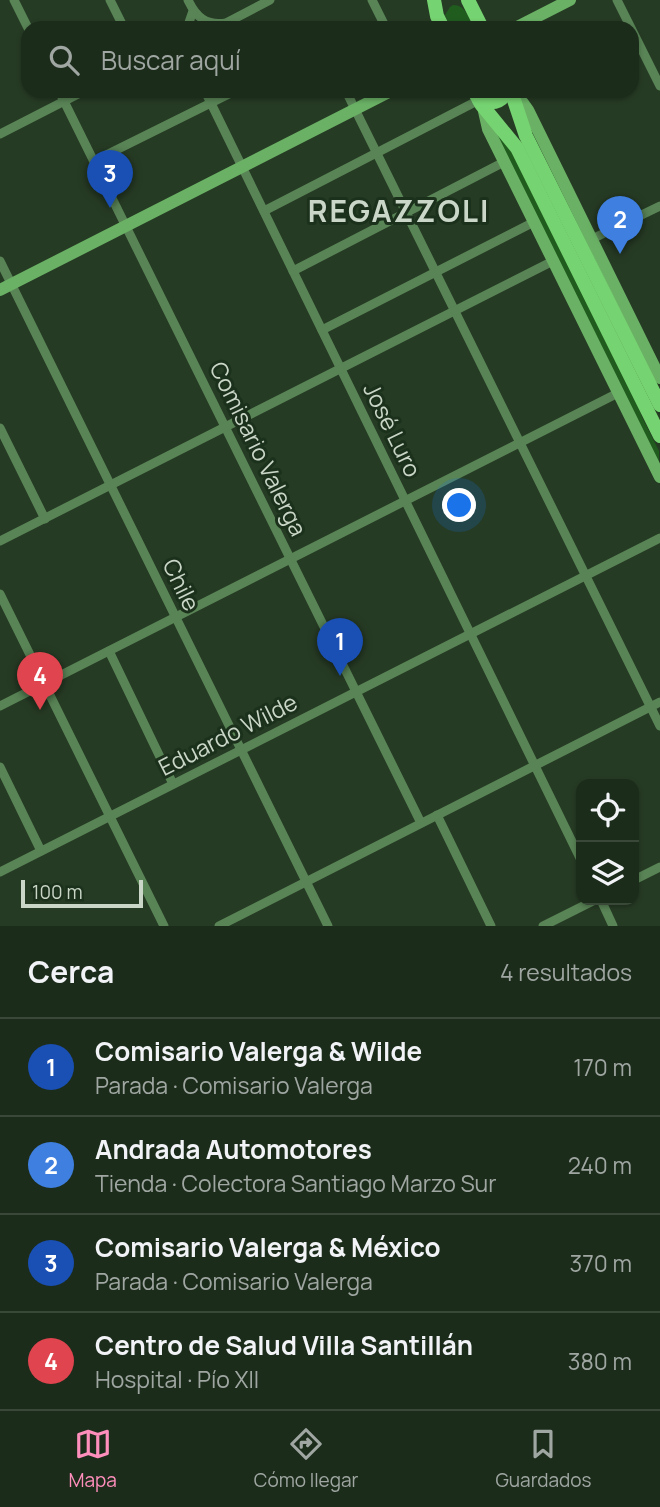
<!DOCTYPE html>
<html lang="es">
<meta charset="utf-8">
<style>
body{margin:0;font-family:Manrope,sans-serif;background:#253424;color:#f1f3f6}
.controls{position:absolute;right:21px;bottom:21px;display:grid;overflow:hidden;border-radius:14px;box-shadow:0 2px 5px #0004}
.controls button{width:63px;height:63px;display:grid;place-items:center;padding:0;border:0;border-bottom:2px solid #3a483a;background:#1c2c1b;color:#f1f3f6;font:35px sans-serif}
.scale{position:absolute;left:21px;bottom:18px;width:122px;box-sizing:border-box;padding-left:7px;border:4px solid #c9d6c8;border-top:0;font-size:19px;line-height:24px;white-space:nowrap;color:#c9d6c8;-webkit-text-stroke:5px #1c311b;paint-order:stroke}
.you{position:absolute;left:460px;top:506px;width:24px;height:24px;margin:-18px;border:5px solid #fff;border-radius:50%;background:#1a73e8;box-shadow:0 0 0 10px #1a73e833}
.badge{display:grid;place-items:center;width:46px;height:46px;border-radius:50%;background:#fe8ebb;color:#fff;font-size:23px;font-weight:700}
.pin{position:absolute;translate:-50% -58px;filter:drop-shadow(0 2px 4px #0008)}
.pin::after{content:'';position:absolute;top:37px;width:24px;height:21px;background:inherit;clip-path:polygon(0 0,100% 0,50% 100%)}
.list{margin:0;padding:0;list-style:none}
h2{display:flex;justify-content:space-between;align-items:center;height:91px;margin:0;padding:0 28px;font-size:30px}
h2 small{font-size:23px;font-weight:400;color:#a0a7a3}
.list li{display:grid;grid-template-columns:46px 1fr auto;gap:21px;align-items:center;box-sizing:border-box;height:98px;padding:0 28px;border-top:2px solid #3a483a}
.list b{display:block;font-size:26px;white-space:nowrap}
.list p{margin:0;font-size:23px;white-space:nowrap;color:#a0a7a3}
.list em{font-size:23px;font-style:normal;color:#a0a7a3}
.icon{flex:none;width:38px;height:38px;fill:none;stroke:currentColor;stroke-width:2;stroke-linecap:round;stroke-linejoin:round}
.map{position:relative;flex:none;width:660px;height:926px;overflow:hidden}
.search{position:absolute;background:#1c2c1b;box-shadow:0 2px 5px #0004;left:21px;right:21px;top:21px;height:77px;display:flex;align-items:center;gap:18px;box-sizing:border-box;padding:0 24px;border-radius:21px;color:#a0a7a3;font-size:26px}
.sheet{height:483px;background:#1c2c1b}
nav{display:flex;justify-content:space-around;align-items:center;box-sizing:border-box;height:98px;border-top:2px solid #3a483a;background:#1c2c1b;font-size:19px;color:#a0a7a3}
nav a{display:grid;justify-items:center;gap:4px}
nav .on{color:#fe8ebb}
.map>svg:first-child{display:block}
.green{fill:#215c1f}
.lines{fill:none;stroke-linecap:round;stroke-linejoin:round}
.street{stroke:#598456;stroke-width:9}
.secondary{stroke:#6ab165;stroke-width:12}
.primary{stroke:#76d371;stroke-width:14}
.labels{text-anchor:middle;stroke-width:6;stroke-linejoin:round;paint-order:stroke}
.street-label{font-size:23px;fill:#c9d6c8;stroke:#1c311b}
.district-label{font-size:30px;font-weight:bold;letter-spacing:2px;fill:#c9d6c8;stroke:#1c311b}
</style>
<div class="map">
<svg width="660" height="926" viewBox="0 0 660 926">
<rect width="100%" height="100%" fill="#263b24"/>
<g class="green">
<path d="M453 5C466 5 469 18 474 28H451L445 15 450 7Z"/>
<polygon points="490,124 506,140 629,383 642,417 659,451 659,467"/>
</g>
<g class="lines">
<g class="street">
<polyline points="14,0 28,28"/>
<polyline points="110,0 124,28"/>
<path d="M188 0C196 17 206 26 226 23"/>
<polyline points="372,0 386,28"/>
<polyline points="617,0 631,28"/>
<polyline points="187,28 193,11"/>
<polyline points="220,28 228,22 270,0"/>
<polyline points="632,30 660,86"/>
<polyline points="59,91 421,823"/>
<polyline points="205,91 581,860"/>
<polyline points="346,91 660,726"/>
<polyline points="0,134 84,91"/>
<polyline points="94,161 235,91"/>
<polyline points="264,211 479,100"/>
<polyline points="592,239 660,206"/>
<polyline points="0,261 328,926"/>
<polyline points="293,271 504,162"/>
<polyline points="322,330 534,222"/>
<polyline points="0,428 45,519"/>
<polyline points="0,541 553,261"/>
<polyline points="0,594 164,926"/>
<polyline points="109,651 173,784"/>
<polyline points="0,706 618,393"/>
<polyline points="0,767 41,851"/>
<polyline points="437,815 491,926"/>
<polyline points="0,872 660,538"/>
<polyline points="634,880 660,867"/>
<polyline points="601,900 613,926"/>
<polyline points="219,926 660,702"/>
<polyline points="543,926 595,900"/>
</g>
<g class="secondary">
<polyline points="515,28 570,0"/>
<polyline points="512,93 523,103 528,110 660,378"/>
<polyline points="483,107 488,129 660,477"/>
<polyline points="0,290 391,91"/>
</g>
<g class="primary">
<polyline points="434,0 437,16 443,28"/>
<polyline points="468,0 482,28"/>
<polyline points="474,91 481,104 517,148 660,436"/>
<polyline points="511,91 526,136 660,405"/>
<path d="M479 100C491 104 501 104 507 91"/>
</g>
</g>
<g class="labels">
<g class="street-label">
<text transform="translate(392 430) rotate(64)" y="8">José Luro</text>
<text transform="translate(258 449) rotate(64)" y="8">Comisario Valerga</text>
<text transform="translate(181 585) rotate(64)" y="8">Chile</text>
<text transform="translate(228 735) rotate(-27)" y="8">Eduardo Wilde</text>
</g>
<g class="district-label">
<text x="399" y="222">REGAZZOLI</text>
</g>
</g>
</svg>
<div class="controls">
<button><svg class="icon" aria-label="locate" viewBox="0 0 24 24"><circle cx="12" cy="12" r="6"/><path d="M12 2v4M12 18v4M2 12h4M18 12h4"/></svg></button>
<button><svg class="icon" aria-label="layers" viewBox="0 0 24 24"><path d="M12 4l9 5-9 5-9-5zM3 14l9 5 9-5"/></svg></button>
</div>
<div class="scale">100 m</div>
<div class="you"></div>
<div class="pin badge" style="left:340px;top:676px;background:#1a4fb4">1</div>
<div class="pin badge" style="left:620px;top:254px;background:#3f7fe0">2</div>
<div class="pin badge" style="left:110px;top:208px;background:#1a4fb4">3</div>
<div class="pin badge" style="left:40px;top:710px;background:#e0444e">4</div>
<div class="search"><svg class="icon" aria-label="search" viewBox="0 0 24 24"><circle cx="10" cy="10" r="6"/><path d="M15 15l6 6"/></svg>Buscar aquí</div>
</div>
<section class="sheet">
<h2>Cerca<small>4 resultados</small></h2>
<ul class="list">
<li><span class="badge" style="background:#1a4fb4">1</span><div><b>Comisario Valerga &amp; Wilde</b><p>Parada · Comisario Valerga</p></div><em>170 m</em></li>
<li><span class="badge" style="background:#3f7fe0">2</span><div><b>Andrada Automotores</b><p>Tienda · Colectora Santiago Marzo Sur</p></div><em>240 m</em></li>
<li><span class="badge" style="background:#1a4fb4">3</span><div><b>Comisario Valerga &amp; México</b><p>Parada · Comisario Valerga</p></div><em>370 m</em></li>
<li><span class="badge" style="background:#e0444e">4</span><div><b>Centro de Salud Villa Santillán</b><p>Hospital · Pío XII</p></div><em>380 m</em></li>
</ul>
</section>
<nav>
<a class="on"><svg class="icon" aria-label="map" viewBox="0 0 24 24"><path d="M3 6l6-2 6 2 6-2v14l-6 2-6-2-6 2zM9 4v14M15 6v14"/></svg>Mapa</a>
<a><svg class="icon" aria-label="directions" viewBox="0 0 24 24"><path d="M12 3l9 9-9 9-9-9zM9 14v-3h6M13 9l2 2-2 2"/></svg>Cómo llegar</a>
<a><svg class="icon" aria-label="saved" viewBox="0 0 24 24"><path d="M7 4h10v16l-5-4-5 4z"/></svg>Guardados</a>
</nav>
